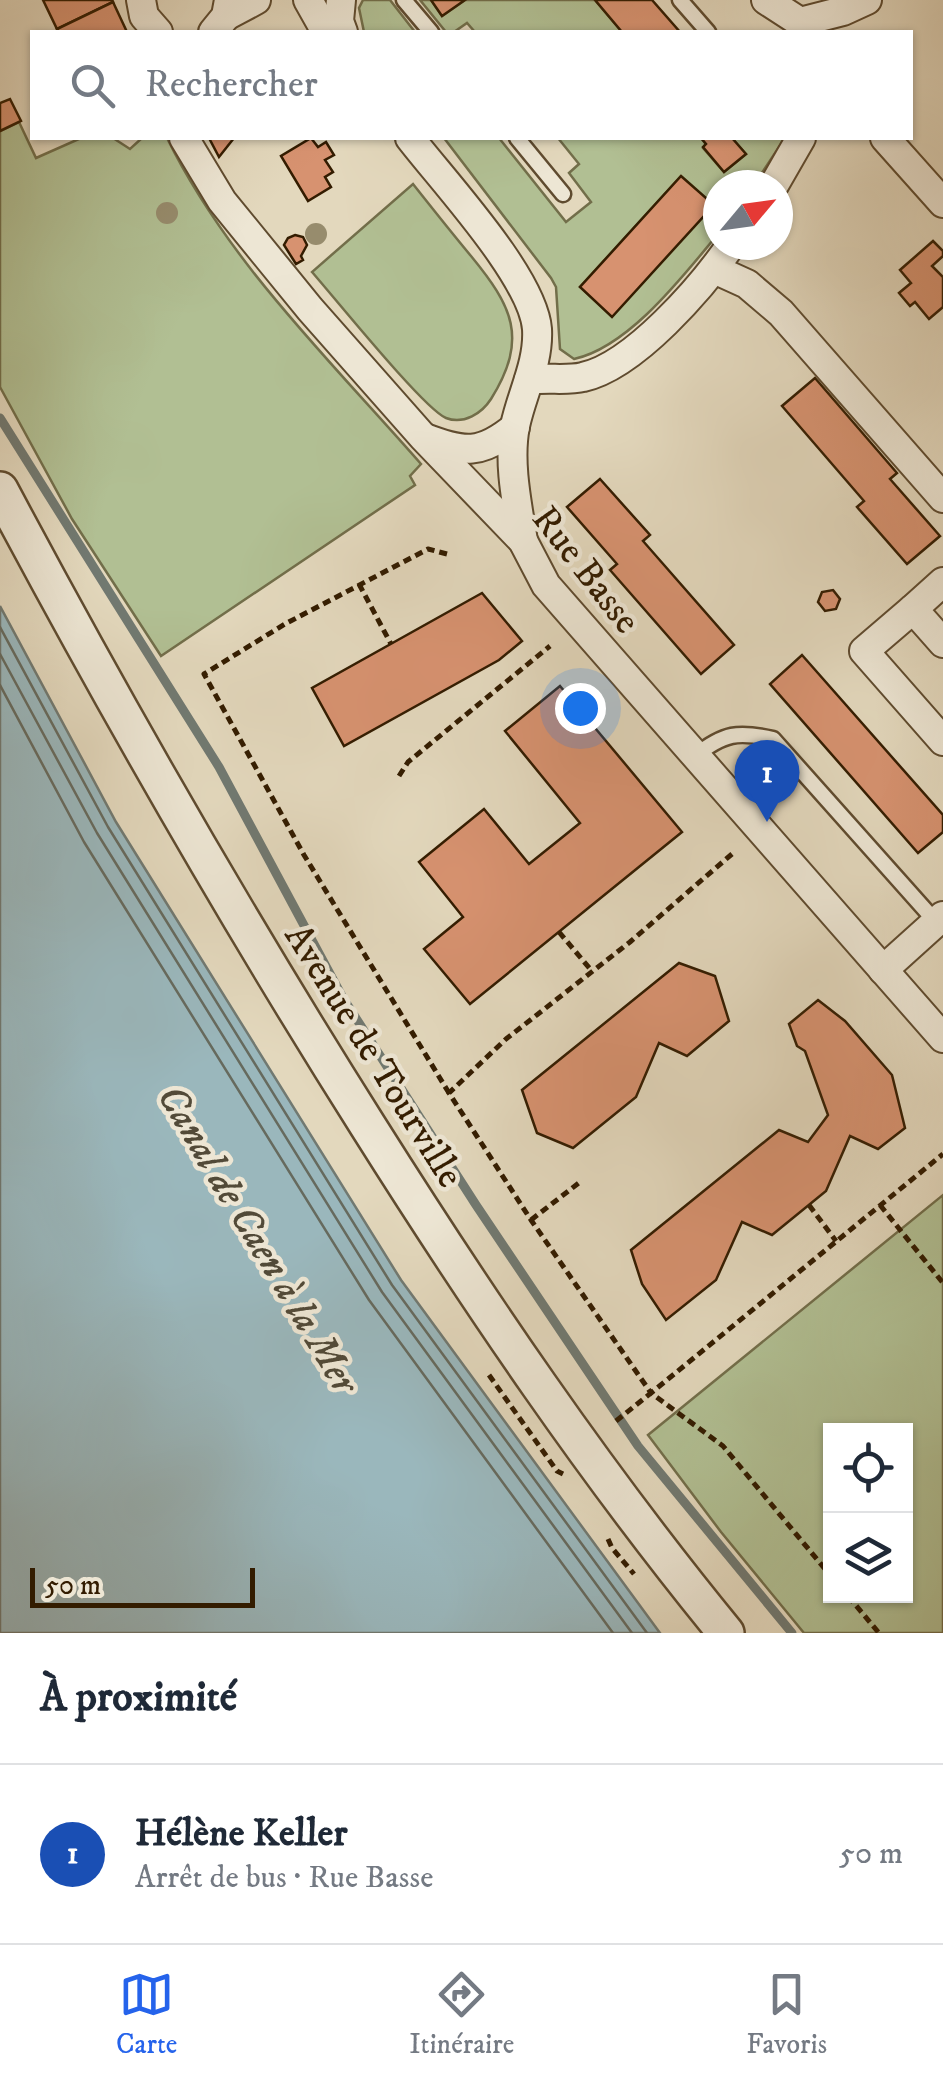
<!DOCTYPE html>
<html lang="fr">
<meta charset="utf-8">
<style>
body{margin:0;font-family:"IM FELL DW Pica",serif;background:#f6f6f7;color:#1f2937}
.controls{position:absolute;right:30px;bottom:30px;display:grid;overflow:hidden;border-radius:0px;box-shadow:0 2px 8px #0004}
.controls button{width:90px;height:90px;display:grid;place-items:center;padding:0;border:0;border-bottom:2px solid #e0e1e3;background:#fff;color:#1f2937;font:50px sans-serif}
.compass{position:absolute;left:703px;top:170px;width:90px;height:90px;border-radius:50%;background:#fff;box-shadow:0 2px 8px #0004;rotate:61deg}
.scale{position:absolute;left:30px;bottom:25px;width:225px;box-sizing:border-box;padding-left:10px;border:5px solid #331c00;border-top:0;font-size:28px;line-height:35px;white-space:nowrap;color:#331c00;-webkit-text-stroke:8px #ede6d4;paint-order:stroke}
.you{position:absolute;left:580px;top:708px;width:35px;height:35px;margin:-25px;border:8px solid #fff;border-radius:50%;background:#1a73e8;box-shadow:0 0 0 15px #1a73e833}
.badge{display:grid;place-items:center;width:65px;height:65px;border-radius:50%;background:#2563eb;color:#fff;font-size:32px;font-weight:700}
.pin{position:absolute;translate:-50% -82px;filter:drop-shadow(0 2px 5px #0008)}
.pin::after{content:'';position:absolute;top:52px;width:35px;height:30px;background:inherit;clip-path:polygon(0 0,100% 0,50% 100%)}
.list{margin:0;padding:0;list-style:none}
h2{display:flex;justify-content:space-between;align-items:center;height:130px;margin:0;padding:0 40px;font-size:42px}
h2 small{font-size:32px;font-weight:400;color:#747a83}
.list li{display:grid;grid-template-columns:65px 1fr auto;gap:30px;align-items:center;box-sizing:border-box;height:180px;padding:0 40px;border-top:2px solid #e0e1e3}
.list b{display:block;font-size:38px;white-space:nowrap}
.list p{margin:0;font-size:32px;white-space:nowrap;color:#747a83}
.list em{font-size:32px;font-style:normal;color:#747a83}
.icon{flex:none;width:55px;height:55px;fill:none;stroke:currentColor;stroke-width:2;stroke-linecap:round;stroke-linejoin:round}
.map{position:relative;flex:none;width:943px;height:1633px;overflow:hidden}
.search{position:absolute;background:#fff;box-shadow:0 2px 8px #0004;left:30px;right:30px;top:30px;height:110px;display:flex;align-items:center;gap:25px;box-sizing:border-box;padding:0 35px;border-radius:0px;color:#747a83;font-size:38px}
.sheet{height:310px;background:#fff}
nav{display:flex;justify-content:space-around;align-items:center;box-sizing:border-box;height:140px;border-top:2px solid #e0e1e3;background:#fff;font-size:28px;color:#747a83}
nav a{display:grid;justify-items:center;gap:5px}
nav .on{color:#2563eb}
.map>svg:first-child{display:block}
.green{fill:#b1bf93;stroke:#726e4a;stroke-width:2.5;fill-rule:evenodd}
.water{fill:#9ab7bc;stroke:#717971;stroke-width:2.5}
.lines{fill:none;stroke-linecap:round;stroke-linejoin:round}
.shore{stroke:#666a5e;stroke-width:2.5}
.stream{stroke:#717971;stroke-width:9}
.building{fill:#d79270;stroke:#331c00;stroke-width:2.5}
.service-casing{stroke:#5f4b2f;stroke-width:19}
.minor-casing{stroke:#5f4b2f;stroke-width:32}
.tertiary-casing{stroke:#5f4b2f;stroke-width:40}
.path{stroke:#331c00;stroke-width:5;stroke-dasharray:8 5;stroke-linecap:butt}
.service{stroke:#ede6d4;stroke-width:14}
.minor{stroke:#ede6d4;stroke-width:28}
.tertiary{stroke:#ede6d4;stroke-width:35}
.tree{fill:#978c6d}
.labels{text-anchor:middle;stroke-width:9;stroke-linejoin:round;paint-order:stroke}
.street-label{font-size:38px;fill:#331c00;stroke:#ede6d4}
.water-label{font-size:40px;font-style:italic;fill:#524a38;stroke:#ede6d4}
</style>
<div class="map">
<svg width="943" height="1633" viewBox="0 0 943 1633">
<rect width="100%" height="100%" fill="#e3d8bd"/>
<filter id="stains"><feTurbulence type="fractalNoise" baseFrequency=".002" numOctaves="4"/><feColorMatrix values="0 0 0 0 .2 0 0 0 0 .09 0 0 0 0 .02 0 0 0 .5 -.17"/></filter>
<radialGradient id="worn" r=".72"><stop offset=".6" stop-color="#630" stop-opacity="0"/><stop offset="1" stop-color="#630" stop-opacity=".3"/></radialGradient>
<g class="green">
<polygon points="363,0 390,0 415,32 364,32 359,8"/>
<polygon points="420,0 431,0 442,16 465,0 595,0 622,32 475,32 467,23 454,32 446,32"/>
<path d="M19 122 36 158 81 138H113L130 149 142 138H167C228 262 330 360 421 464L410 476 415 485 161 656 72 519 0 387V131Z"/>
<path d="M444 138H499L566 222 591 202 569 173 579 164 558 138H701L706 144 703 148 724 172 746 154 732 138H785L754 185H718V234C683 276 629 347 574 359L560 349 556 287 551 278ZM681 176 612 316 580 287Z"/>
<path d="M413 184C432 208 451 232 471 256 512 306 529 338 491 399 482 413 464 425 446 418 424 409 334 297 312 272Z"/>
<path d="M943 1195V1633H804L721 1532 648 1435ZM830 1430H906V1596H830Z"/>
</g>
<polygon class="water" points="0,606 116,822 401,1280 660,1633 0,1633"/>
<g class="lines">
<g class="shore">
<polyline points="0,627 108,827 392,1285 647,1633"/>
<polyline points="0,654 97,833 382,1292 632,1633"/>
<polyline points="0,685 84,842 369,1300 613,1633"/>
</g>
<polyline class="stream" points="0,418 219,767 343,998 476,1205 638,1446 792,1633"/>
</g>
<g class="building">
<polygon points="43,0 112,0 113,2 57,29"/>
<polygon points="431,0 465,0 442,16"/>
<polygon points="595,0 652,0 680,32 622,32"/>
<polygon points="113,2 127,32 59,32 57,29"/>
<polygon points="10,99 21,121 0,131 0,103"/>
<polygon points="209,138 234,138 219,157"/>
<polygon points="311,138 318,147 326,142 334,155 325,160 333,172 325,177 331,187 308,201 281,156"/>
<polygon points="701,138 732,138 746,154 724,172 703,147 706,144"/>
<polygon points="681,176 714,205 612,317 580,287"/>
<polygon points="295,235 303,237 307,245 301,256 303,260 296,264 284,245 288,238"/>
<polygon points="933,241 943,251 943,256 932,266 943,277 943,307 929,319 915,302 910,306 899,293 911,283 900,270"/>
<polygon points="815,378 897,473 890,479 940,536 907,564 857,507 864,501 782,406"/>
<polygon points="600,479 650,535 643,541 734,645 701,674 610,570 617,564 567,507"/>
<polygon points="833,590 840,599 836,609 825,611 818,602 822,592"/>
<polygon points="482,593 522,641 499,660 344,746 312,688"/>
<polygon points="802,655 943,815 943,832 918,853 770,684"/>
<polygon points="560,686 682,832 470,1004 424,949 463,917 419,862 484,809 529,864 580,823 505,731"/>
<polygon points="679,963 715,976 729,1021 687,1056 659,1043 636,1097 573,1148 537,1133 522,1090"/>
<polygon points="818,1000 845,1021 892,1075 905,1128 878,1149 850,1136 826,1191 772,1235 742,1222 716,1280 666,1320 642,1284 631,1250 779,1130 808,1142 828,1115 805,1051 797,1046 789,1024"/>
</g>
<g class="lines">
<g class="service-casing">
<g id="service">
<polyline points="404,0 431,32"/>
<polyline points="680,0 708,32"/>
<polyline points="517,138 563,194"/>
<path d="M695 756C724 733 738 731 773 739L936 922"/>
</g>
</g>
<g class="minor-casing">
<g id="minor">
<polyline points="141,0 144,16 158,32"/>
<polyline points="308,0 326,32"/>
<polyline points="341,0 339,21 343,32"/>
<polyline points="766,0 800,22 805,32"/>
<polyline points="226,16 256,0"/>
<polyline points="800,22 843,11 867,0"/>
<polyline points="213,32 226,16 229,0"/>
<polyline points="184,138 222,201 310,309 423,437 523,541 546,585 943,1038"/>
<path d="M410 138C443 181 533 277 537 329 539 363 522 393 515 426 508 462 517 504 523 541"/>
<polyline points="885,138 943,203"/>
<polyline points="774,185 801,138"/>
<polyline points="714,269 747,284 781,313 943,498"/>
<path d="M529 380C547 377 567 381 583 377 634 366 702 287 731 245"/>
<path d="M425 438C464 453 481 455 515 427"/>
<polyline points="943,582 913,609 943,643"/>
<polyline points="913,609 864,651 943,741"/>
<polyline points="883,970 943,916"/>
</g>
</g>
<g class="tertiary-casing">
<path id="tertiary" d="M0 490C115 706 237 919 368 1126 479 1302 594 1472 726 1633"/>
</g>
<g class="path">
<polyline points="447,554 428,549 285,624 204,674 304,855 449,1093"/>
<polyline points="359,584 391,644"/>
<polyline points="399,776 408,762 550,646"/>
<polyline points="732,854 630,942 506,1039 449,1093 531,1220 651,1393 943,1154"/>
<polyline points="559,932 591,970"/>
<polyline points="809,1205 836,1241"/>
<polyline points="880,1205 943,1283"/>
<polyline points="531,1220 580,1182"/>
<polyline points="489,1375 557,1471 563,1474"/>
<polyline points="616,1421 651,1393 723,1446 830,1575"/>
<polyline points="608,1539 612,1548 634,1574"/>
<polyline points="848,1596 879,1633"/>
</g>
<use href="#service" class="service"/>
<use href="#minor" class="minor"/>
<use href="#tertiary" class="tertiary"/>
</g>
<g class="tree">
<circle cx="167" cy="213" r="11"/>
<circle cx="316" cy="234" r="11"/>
</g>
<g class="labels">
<g class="street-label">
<text transform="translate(587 569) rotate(52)" y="13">Rue Basse</text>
<text transform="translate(375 1055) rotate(58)" y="13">Avenue de Tourville</text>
</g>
<g class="water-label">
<text transform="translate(259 1238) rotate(59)" y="14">Canal de Caen à la Mer</text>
</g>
</g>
<rect width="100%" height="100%" filter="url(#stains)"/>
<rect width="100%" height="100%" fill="url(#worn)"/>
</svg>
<div class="controls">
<button><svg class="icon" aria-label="locate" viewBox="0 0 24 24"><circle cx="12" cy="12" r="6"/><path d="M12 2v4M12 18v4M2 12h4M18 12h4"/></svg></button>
<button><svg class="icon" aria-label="layers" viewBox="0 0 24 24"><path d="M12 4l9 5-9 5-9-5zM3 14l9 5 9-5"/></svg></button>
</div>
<svg class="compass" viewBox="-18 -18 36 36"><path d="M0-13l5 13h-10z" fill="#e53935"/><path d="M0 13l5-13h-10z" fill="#747a83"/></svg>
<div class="scale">50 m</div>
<div class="you"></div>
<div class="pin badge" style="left:767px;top:822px;background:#1a4fb4">1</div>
<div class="search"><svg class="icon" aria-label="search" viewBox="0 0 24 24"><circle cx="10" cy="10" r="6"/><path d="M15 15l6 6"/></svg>Rechercher</div>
</div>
<section class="sheet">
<h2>À proximité<small></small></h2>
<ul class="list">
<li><span class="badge" style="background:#1a4fb4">1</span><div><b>Hélène Keller</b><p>Arrêt de bus · Rue Basse</p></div><em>50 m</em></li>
</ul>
</section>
<nav>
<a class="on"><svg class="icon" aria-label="map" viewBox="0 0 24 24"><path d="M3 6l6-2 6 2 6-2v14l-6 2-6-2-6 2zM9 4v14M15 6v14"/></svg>Carte</a>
<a><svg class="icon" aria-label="directions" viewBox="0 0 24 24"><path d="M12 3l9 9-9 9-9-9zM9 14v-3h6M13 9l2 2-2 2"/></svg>Itinéraire</a>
<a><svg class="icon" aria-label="saved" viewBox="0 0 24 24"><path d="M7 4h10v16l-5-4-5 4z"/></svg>Favoris</a>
</nav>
